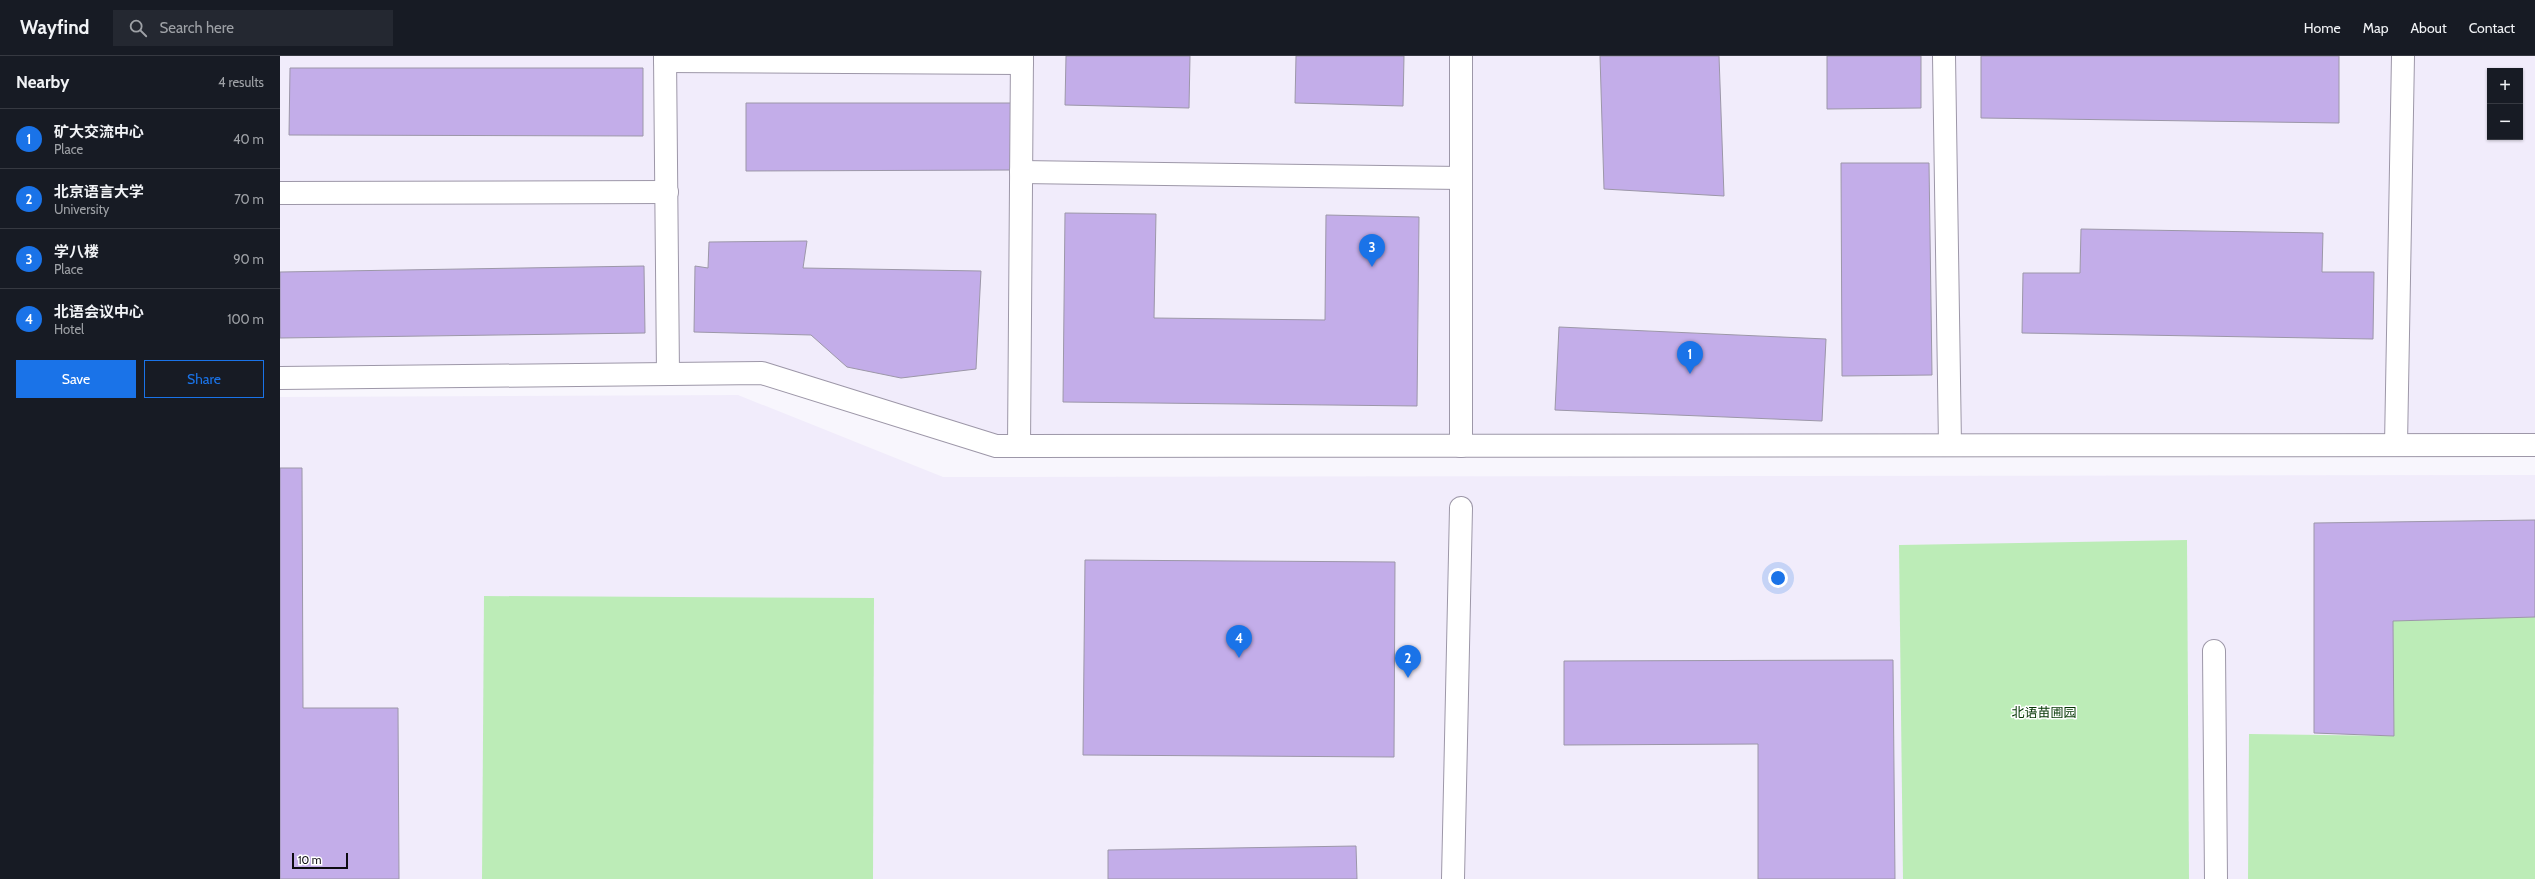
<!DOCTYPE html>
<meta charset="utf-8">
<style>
body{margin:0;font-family:Cabin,"Noto Sans SC",sans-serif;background:#242831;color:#f1f3f6}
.controls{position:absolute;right:12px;top:12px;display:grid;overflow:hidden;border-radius:0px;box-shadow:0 1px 3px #0004}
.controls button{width:36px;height:36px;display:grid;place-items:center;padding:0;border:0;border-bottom:1px solid #363941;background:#171b24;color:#f1f3f6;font:20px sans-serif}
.scale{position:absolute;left:12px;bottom:10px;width:56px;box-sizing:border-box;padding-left:4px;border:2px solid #0d0b11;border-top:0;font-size:11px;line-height:14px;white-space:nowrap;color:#0d0b11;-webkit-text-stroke:3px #fff;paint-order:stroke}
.you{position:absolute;left:1498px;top:522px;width:14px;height:14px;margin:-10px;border:3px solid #fff;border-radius:50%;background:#1a73e8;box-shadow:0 0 0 6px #1a73e833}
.badge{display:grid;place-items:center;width:26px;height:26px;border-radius:50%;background:#1a73e8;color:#fff;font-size:13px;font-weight:700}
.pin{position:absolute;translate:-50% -33px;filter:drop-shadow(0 1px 2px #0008)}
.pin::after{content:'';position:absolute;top:21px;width:14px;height:12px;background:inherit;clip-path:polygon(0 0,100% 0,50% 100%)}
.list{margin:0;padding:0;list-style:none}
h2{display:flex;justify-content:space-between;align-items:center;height:52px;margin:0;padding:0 16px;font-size:17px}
h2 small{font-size:13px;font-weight:400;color:#9ea1a6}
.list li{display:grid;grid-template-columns:26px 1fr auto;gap:12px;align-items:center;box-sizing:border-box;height:60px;padding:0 16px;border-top:1px solid #363941}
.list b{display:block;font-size:15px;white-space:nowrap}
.list p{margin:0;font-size:13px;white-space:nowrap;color:#9ea1a6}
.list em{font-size:13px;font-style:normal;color:#9ea1a6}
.actions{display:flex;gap:8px;padding:12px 16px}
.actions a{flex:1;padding:9px 0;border:1px solid #1a73e8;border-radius:0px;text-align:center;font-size:14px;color:#1a73e8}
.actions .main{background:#1a73e8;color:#fff}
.icon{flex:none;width:22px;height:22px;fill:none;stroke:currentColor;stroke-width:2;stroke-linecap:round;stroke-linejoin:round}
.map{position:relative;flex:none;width:2255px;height:823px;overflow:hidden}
header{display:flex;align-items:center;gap:24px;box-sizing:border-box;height:56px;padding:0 20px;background:#171b24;border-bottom:1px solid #363941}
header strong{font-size:19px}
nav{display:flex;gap:22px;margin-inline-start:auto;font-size:14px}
.search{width:280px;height:36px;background:#242831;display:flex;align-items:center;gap:10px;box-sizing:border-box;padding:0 14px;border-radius:0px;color:#9ea1a6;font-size:15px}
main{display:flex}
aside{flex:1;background:#171b24}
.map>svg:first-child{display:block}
.built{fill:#f1ecfb;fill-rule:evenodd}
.green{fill:#bcecb7}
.building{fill:#c3ade9;stroke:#9c97a8}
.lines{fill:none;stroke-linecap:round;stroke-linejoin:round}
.minor-casing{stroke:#9d97a8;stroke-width:24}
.minor{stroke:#fff;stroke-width:22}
.labels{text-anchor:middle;stroke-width:3;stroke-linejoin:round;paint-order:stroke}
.park-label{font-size:13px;fill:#023401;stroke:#fff}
</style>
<header>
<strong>Wayfind</strong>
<div class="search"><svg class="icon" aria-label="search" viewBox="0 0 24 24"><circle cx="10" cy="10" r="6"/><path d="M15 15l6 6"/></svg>Search here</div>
<nav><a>Home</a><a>Map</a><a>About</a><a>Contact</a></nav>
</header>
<main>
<aside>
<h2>Nearby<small>4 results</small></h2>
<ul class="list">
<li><span class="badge">1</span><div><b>矿大交流中心</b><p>Place</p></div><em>40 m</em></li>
<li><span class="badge">2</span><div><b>北京语言大学</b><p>University</p></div><em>70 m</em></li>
<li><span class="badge">3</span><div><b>学八楼</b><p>Place</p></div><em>90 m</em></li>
<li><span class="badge">4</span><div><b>北语会议中心</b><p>Hotel</p></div><em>100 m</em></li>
</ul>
<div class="actions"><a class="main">Save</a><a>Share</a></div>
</aside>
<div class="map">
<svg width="2255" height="823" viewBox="0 0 2255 823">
<rect width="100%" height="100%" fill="#f8f6fd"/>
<g class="built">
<path d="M0 0H2255V390H739L482 317 0 315ZM2210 15H2240V81H2210Z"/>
<polygon points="458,339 663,421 2255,419 2255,823 0,823 0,341"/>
</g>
<g class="green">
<polygon points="1907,484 1909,823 1623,823 1619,489"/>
<polygon points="204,540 594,542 593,823 202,823"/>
<polygon points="2255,561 2255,823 1968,823 1969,678 2114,680 2113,565"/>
</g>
<g class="building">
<polygon points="786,0 910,0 909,52 785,49"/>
<polygon points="1016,0 1124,0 1123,50 1015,47"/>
<polygon points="1320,0 1439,0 1444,140 1324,133"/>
<polygon points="1547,0 1641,0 1641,52 1547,53"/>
<polygon points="1701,0 2059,0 2059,67 1701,62"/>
<polygon points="10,12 363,12 363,80 9,79"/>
<polygon points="466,47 734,47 735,114 466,115"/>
<polygon points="1561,107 1649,107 1652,319 1562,320"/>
<polygon points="785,157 876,158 874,262 1045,264 1046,159 1139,161 1137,350 783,346"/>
<polygon points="1801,173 2043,177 2042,216 2094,216 2093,283 1742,277 1743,217 1800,217"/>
<polygon points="527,185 523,212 701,215 696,313 621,322 567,311 531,279 414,276 415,210 428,212 429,186"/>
<polygon points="364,210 365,277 0,282 0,216"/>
<polygon points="1279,271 1546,283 1542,365 1275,354"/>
<polygon points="0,412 22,412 23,652 118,652 119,823 0,823"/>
<polygon points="2255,464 2255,561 2113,565 2114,680 2034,677 2034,467"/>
<polygon points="805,504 1115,506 1114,701 803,699"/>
<polygon points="1613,604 1615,823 1478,823 1478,688 1284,689 1284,605"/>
<polygon points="1076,790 1077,823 828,823 828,794"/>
</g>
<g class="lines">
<g class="minor-casing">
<g id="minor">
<polyline points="385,0 388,318"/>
<polyline points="1181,0 1181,390"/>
<polyline points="1664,0 1670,389"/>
<polyline points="385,5 742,7"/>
<polyline points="741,116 1181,122"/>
<polyline points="0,137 387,136"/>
<polyline points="0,322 482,317 716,390 2255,389"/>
<polyline points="2116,389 2123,0"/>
<polyline points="739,390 742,0"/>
<polyline points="1934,595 1936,823"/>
<polyline points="1173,823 1181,452"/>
</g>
</g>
<use href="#minor" class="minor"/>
</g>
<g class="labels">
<g class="park-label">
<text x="1764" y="661">北语苗圃园</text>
</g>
</g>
</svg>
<div class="controls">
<button>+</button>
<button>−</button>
</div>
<div class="scale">10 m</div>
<div class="you"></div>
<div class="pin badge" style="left:1410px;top:318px">1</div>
<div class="pin badge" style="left:1128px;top:622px">2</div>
<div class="pin badge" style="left:1092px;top:211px">3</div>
<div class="pin badge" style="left:959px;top:602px">4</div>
</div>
</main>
